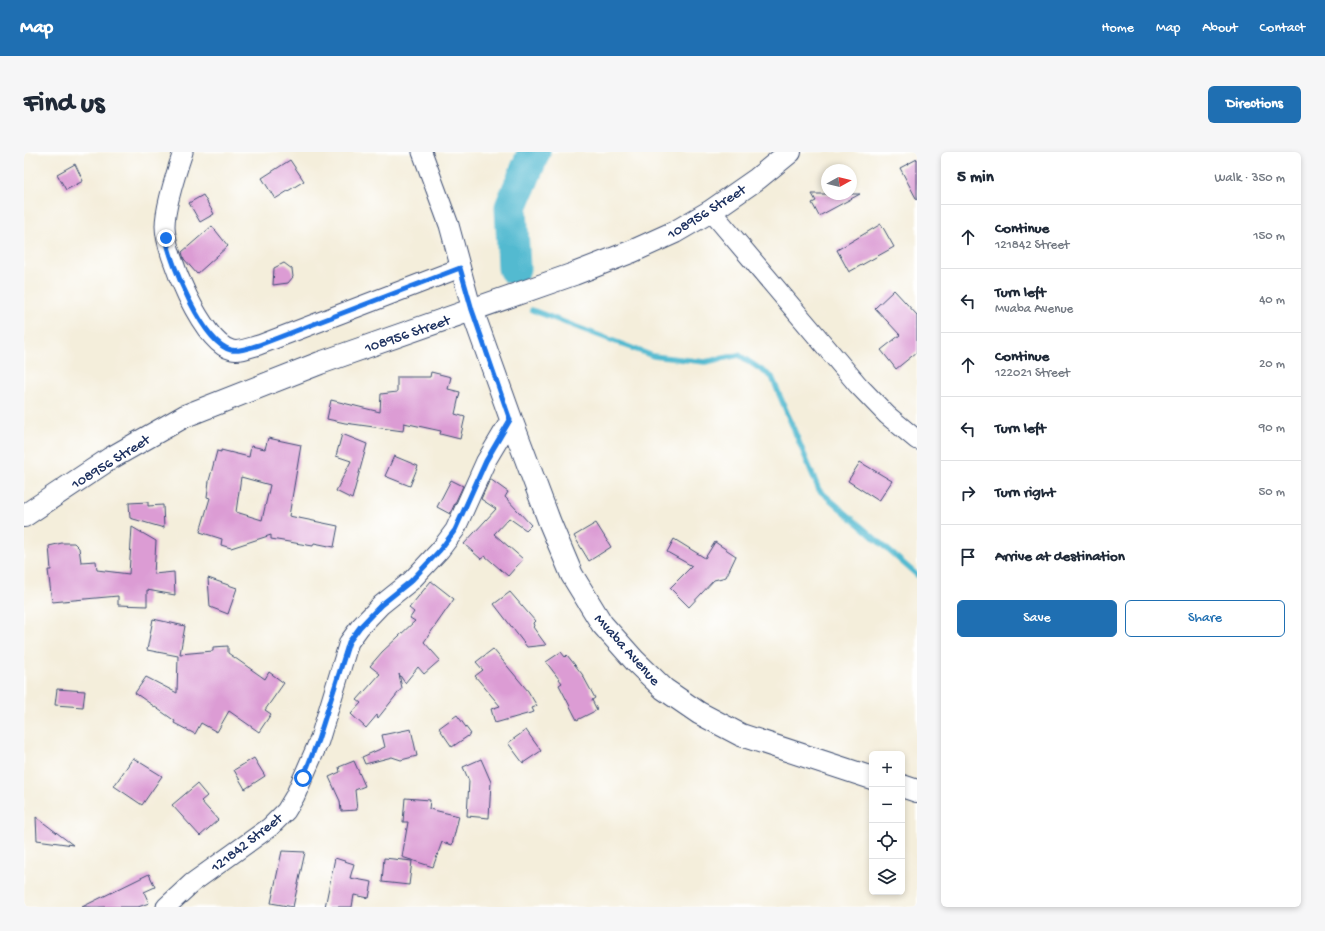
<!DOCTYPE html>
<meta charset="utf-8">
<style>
body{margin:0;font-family:"Gochi Hand",sans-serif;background:#f6f6f7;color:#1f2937}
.controls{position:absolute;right:12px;bottom:12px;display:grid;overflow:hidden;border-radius:6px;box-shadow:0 2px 6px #0003}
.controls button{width:36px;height:36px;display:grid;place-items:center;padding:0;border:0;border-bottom:1px solid #e0e1e3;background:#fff;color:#1f2937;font:20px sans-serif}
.compass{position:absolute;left:797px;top:12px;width:36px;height:36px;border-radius:50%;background:#fff;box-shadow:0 2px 6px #0003;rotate:82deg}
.stop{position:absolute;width:12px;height:12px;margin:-9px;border:3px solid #1a73e8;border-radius:50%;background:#fff}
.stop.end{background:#1a73e8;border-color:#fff;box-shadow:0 1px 4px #0008}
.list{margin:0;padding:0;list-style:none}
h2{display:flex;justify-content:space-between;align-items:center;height:52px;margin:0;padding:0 16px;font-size:17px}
h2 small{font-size:13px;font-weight:400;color:#747a83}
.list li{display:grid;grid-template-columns:26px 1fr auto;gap:12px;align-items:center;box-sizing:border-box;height:64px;padding:0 16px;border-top:1px solid #e0e1e3}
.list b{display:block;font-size:15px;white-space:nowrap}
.list p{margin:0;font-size:13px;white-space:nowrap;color:#747a83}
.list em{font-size:13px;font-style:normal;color:#747a83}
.actions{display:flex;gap:8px;padding:12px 16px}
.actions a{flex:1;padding:9px 0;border:1px solid #1f6fb2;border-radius:6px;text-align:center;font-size:14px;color:#1f6fb2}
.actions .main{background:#1f6fb2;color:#fff}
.icon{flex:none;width:22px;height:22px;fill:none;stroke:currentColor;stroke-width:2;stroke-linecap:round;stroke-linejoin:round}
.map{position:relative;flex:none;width:893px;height:755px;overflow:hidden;border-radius:6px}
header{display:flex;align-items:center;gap:24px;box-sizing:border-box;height:56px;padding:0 20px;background:#1f6fb2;color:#fff}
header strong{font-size:19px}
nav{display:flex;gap:22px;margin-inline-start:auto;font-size:14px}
.intro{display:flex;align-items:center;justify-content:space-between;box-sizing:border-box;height:96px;padding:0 24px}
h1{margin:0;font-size:28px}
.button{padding:10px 18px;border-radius:6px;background:#1f6fb2;color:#fff;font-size:14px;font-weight:700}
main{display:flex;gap:24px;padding:0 24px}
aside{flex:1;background:#fff;border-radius:6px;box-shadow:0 2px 6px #0003}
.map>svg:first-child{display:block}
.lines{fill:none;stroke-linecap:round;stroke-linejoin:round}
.stream{stroke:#52bad0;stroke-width:5.5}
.river{stroke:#52bad0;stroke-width:33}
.building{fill:#dc9cd4;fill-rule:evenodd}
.minor-casing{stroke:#3c4c71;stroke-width:21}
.tertiary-casing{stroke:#3c4c71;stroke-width:24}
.minor{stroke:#fff;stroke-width:19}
.tertiary{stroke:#fff;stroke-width:22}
.route{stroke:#1a73e8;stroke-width:5}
.labels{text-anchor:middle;stroke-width:3.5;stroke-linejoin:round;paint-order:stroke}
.street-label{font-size:15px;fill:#1b2f5e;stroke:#fff}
</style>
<header>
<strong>Map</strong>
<nav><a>Home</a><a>Map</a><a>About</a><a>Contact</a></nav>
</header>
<div class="intro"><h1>Find us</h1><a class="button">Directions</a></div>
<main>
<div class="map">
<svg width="893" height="755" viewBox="0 0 893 755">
<rect width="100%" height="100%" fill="#fff"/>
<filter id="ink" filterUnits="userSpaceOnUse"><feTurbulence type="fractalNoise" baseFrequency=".025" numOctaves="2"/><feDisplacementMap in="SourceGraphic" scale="8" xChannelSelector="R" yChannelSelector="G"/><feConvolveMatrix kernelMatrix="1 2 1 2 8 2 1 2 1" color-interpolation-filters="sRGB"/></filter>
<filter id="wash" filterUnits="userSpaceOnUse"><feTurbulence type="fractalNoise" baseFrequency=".012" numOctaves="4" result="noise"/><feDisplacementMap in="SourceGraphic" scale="16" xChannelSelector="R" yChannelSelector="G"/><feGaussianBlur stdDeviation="0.9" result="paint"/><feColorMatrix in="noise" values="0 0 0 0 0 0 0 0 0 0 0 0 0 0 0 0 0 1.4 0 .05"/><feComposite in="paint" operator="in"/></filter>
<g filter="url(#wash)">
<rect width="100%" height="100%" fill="#f4eedb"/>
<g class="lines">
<polyline class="stream" points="508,158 629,204 681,210 715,203 748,225 795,338 893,423"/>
<polyline class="river" points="490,116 487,55 510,0"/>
</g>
<g id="blocks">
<g class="building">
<polygon points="893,7 893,48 876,16"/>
<polygon points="266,8 280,29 251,47 238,26"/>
<polygon points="51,12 59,29 42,38 33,22"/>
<polygon points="788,42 836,42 795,64 788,51 792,49"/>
<polygon points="179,43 190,62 176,70 165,51"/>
<polygon points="857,72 870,95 825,120 813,98"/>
<polygon points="188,74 204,94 173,122 160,107 158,100"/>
<polygon points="260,111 268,117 269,125 264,131 249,133 250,116"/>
<polygon points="870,138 893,163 893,200 872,217 857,198 876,183 851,156"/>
<polygon points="407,220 427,225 424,237 436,240 431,262 441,265 436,287 416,282 417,279 380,271 379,279 321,271 303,267 307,248 356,260 357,242 373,240 373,225 406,225"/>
<polygon points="318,282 343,292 328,347 312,339 327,309 312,304"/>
<path d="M244 286 277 293 265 364 314 374 310 395 290 391 289 394 247 387V383L207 396 197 393 198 387 176 380 186 346 183 345 185 329 193 299 197 300V298L225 305 227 294 241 297ZM217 325 246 333 238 368 212 360Z"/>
<polygon points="370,304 394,314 386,334 361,324"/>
<polygon points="836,310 868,329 855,349 824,329"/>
<polygon points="466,327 484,340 481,345 507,373 502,378 485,366 470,382 499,407 484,424 461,404 457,407 440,392 472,357 457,347"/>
<polygon points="427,328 439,334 426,362 413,355"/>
<polygon points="124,350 124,354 139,353 140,376 106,366 105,351"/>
<polygon points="572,371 587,395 565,409 550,384"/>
<polygon points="108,375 132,389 130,422 150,420 151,443 123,438 123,454 94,453 94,444 28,450 24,418 27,418 25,394 38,391 50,391 55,396 57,410 72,409 73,418 105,422"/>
<polygon points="650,387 681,406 691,390 712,404 702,425 690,428 665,455 646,436 668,414 643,400"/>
<polygon points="184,426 213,436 204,462 186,455"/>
<polygon points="407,429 430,447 400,490 416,508 400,522 394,515 381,531 375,522 378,536 354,566 353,563 342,576 327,562 337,551 333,548 356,522 346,514 358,500 391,469 386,466 390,460 385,456"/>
<polygon points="486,440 511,469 509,471 510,474 509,475 522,493 503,495 470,452"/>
<polygon points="129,467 161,474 156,502 189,499 189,495 204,494 204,501 241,527 245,520 260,531 241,558 247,562 235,580 205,559 193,580 177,571 171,582 150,571 151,569 111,541 122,525 153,541 154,504 123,498"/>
<polygon points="469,497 504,539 513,554 508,556 510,560 471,571 467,557 476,554 451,524 459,518 452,510"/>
<polygon points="537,500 541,505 543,503 558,522 571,546 568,548 573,558 553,568 535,533 538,531 522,510"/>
<polygon points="33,537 61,539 59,555 31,553"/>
<polygon points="433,563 447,582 428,595 415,576"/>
<polygon points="387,577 393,604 377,608 368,605 341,612 338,605 361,595 358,583"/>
<polygon points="502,578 517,599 499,611 484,591"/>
<polygon points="109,606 138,624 118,653 90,634"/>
<polygon points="230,606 241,624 221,637 210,618"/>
<polygon points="457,607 467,630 465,666 443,664 445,629 439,615"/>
<polygon points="330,609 341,634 331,638 333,658 317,659 316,649 305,625 316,620 315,615"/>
<polygon points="173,632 183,644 177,649 194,668 176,684 148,653"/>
<polygon points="381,646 406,648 405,657 435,664 428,693 418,690 409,715 378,705 384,670 379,670"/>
<polygon points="12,665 49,693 13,688"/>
<polygon points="258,699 281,700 269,755 247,751"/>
<polygon points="311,706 330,712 326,726 348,730 345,746 330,743 328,755 301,755"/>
<polygon points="360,706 388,709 385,733 358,730"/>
<polygon points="125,722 131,735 120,740 125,751 114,755 58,755"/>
</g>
</g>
</g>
<g filter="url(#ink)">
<use href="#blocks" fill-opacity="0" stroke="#3c4c71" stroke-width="1"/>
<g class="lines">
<g class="minor-casing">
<g id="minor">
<path d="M159 0C153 18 141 56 141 74 141 102 179 192 208 198 216 200 227 195 235 193L436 116"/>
<polyline points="398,0 425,73 448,158"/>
<polyline points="687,59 834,233 863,263 893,288"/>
<polyline points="142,755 168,731 246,675 262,659 271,644 295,589 325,490 336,475 357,453 387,429 416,398 431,378 462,309 487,267"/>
</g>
</g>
<g class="tertiary-casing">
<g id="tertiary">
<polyline points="448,158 487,267 526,371 548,423 578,472 611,509 640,537 675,561 717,583 848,626"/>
<polyline points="0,364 87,306 161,264 296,211 550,122 609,99 651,80 687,59 733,27 766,0"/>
<polyline points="878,634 893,639"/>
</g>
</g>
<use href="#minor" class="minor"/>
<use href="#tertiary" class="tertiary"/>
</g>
</g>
<g class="lines" filter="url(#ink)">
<path class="route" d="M142 86C147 113 179 191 207 198 216 200 227 195 235 193L436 116 448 158 486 268 462 309 431 378 416 398 387 429 357 453 336 475 325 490 294 588 279 626"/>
</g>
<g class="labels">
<g class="street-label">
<text transform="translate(682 59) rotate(-32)" y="5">108956 Street</text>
<text transform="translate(383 181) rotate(-19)" y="5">108956 Street</text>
<text transform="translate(86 309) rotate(-32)" y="5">108956 Street</text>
<text transform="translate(604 497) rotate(48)" y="5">Mvaba Avenue</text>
<text transform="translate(222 690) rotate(-38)" y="5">121842 Street</text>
</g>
</g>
</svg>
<div class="controls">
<button>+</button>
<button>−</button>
<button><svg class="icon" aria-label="locate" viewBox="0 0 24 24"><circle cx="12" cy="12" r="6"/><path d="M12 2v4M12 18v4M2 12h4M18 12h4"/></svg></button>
<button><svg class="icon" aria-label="layers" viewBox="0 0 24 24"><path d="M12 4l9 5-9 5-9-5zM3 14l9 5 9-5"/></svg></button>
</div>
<svg class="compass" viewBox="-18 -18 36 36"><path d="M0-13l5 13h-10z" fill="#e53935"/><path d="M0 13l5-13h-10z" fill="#747a83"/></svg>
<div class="stop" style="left:279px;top:626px"></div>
<div class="stop end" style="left:142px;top:86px"></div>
</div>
<aside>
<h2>5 min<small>Walk · 350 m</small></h2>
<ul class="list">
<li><svg class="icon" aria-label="ahead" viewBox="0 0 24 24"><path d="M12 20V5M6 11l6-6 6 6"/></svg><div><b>Continue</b><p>121842 Street</p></div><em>150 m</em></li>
<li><svg class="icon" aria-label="left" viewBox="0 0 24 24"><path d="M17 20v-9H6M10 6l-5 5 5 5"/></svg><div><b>Turn left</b><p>Mvaba Avenue</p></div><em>40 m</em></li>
<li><svg class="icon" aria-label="ahead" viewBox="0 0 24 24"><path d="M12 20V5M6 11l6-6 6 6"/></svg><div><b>Continue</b><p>122021 Street</p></div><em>20 m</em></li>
<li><svg class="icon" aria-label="left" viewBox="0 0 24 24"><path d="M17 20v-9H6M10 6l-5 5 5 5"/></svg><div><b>Turn left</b></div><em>90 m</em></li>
<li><svg class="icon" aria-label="right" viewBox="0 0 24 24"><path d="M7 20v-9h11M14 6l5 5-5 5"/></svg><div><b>Turn right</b></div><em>50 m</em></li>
<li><svg class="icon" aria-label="arrive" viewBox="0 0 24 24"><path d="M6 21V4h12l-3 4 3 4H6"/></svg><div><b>Arrive at destination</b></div></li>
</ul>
<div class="actions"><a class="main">Save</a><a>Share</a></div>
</aside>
</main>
